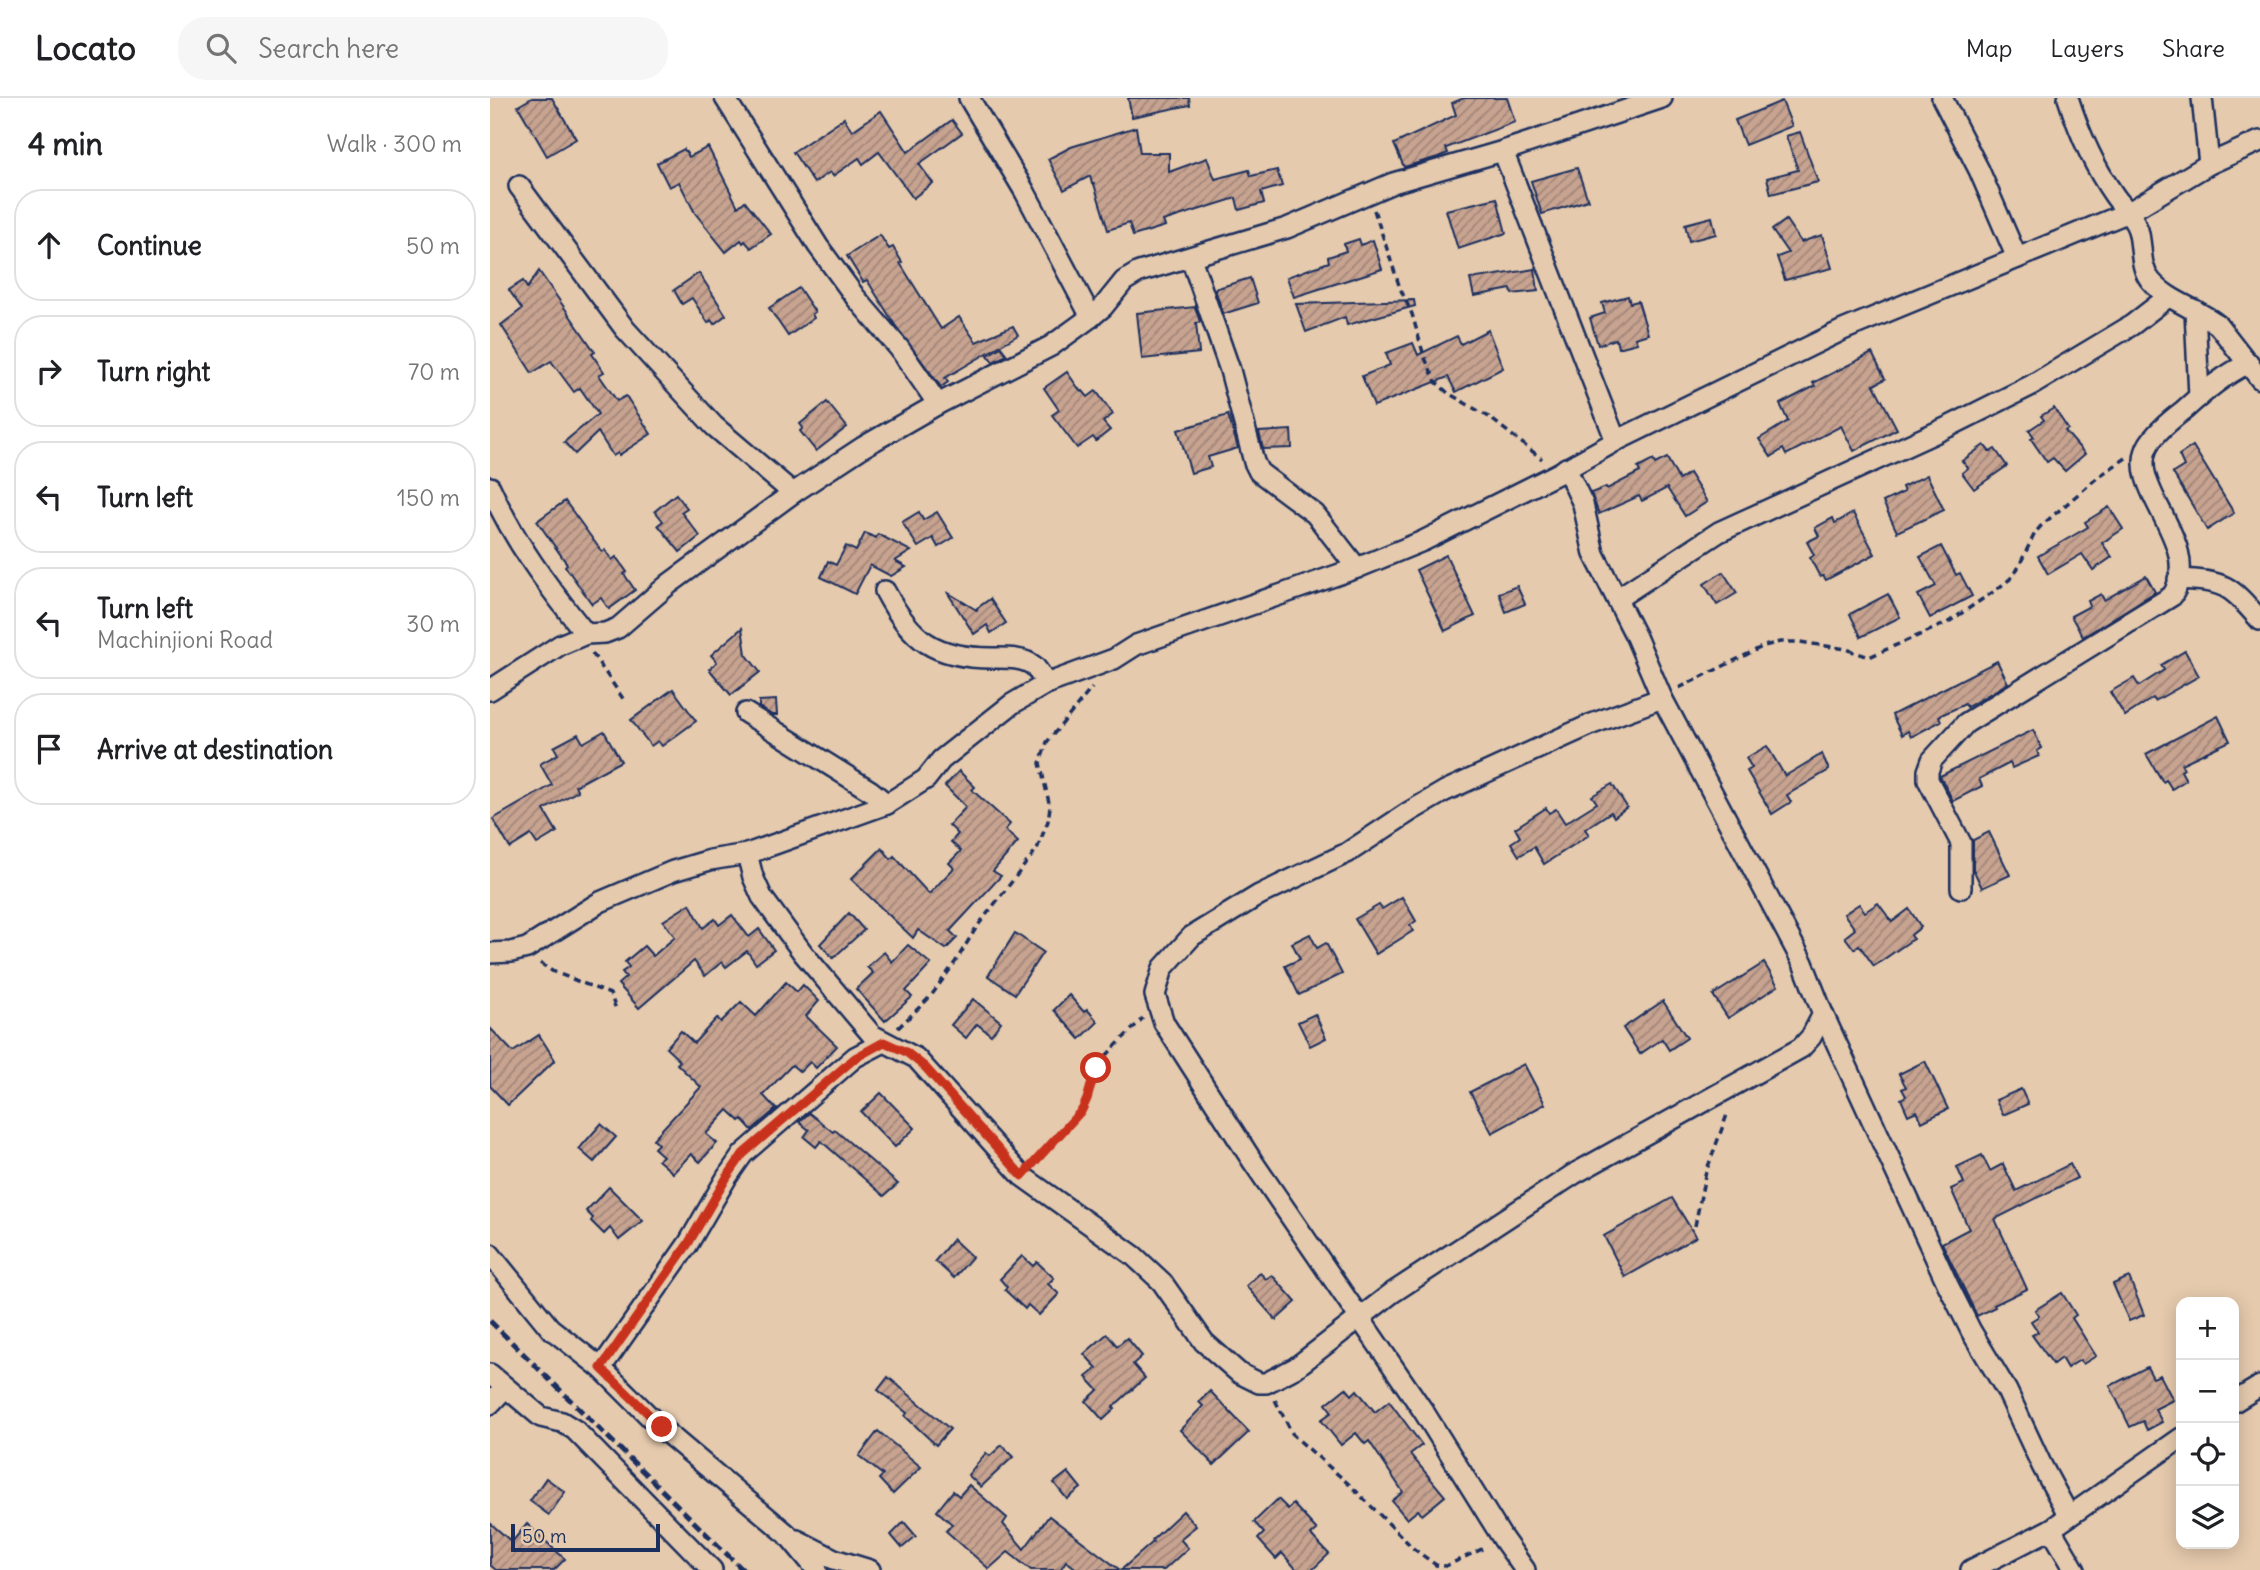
<!DOCTYPE html>
<meta charset="utf-8">
<style>
body{margin:0;font-family:Delius,sans-serif;background:#f6f6f6;color:#202124}
.controls{position:absolute;right:21px;bottom:21px;display:grid;overflow:hidden;border-radius:14px;box-shadow:0 4px 18px #0003}
.controls button{width:63px;height:63px;display:grid;place-items:center;padding:0;border:0;border-bottom:2px solid #e0e0e0;background:#fff;color:#202124;font:35px sans-serif}
.scale{position:absolute;left:21px;bottom:18px;width:149px;box-sizing:border-box;padding-left:7px;border:4px solid #1b2f5e;border-top:0;font-size:19px;line-height:24px;white-space:nowrap;color:#1b2f5e;-webkit-text-stroke:5px #e5caad;paint-order:stroke}
.stop{position:absolute;width:21px;height:21px;margin:-16px;border:5px solid #c8321e;border-radius:50%;background:#fff}
.stop.end{background:#c8321e;border-color:#fff;box-shadow:0 2px 7px #0008}
.list{margin:0;padding:0;list-style:none}
h2{display:flex;justify-content:space-between;align-items:center;height:91px;margin:0;padding:0 28px;font-size:30px}
h2 small{font-size:23px;font-weight:400;color:#757577}
.list li{display:grid;grid-template-columns:46px 1fr auto;gap:21px;align-items:center;box-sizing:border-box;height:112px;margin:0 14px 14px;padding:0 14px;border:2px solid #e0e0e0;border-radius:28px}
.list b{display:block;font-size:26px;white-space:nowrap}
.list p{margin:0;font-size:23px;white-space:nowrap;color:#757577}
.list em{font-size:23px;font-style:normal;color:#757577}
.icon{flex:none;width:38px;height:38px;fill:none;stroke:currentColor;stroke-width:2;stroke-linecap:round;stroke-linejoin:round}
.map{position:relative;flex:none;width:1770px;height:1472px;overflow:hidden}
header{display:flex;align-items:center;gap:42px;box-sizing:border-box;height:98px;padding:0 35px;background:#fff;border-bottom:2px solid #e0e0e0}
header strong{font-size:33px}
nav{display:flex;gap:38px;margin-inline-start:auto;font-size:24px}
.search{width:490px;height:63px;background:#f6f6f6;display:flex;align-items:center;gap:18px;box-sizing:border-box;padding:0 24px;border-radius:28px;color:#757577;font-size:26px}
main{display:flex}
aside{flex:1;background:#fff}
.map>svg:first-child{display:block}
.building{fill:url(#building-hatch);stroke:#1b2f5e;stroke-width:2}
.lines{fill:none;stroke-linecap:round;stroke-linejoin:round}
.minor-casing{stroke:#1b2f5e;stroke-width:24}
.path{stroke:#1b2f5e;stroke-width:3.5;stroke-dasharray:7 5;stroke-linecap:butt}
.minor{stroke:#e5caad;stroke-width:19}
.rail{stroke:#1b2f5e;stroke-width:5;stroke-dasharray:10 5;stroke-linecap:butt}
.route{stroke:#c8321e;stroke-width:9}
</style>
<header>
<strong>Locato</strong>
<div class="search"><svg class="icon" aria-label="search" viewBox="0 0 24 24"><circle cx="10" cy="10" r="6"/><path d="M15 15l6 6"/></svg>Search here</div>
<nav><a>Map</a><a>Layers</a><a>Share</a></nav>
</header>
<main>
<aside>
<h2>4 min<small>Walk · 300 m</small></h2>
<ul class="list">
<li><svg class="icon" aria-label="ahead" viewBox="0 0 24 24"><path d="M12 20V5M6 11l6-6 6 6"/></svg><div><b>Continue</b></div><em>50 m</em></li>
<li><svg class="icon" aria-label="right" viewBox="0 0 24 24"><path d="M7 20v-9h11M14 6l5 5-5 5"/></svg><div><b>Turn right</b></div><em>70 m</em></li>
<li><svg class="icon" aria-label="left" viewBox="0 0 24 24"><path d="M17 20v-9H6M10 6l-5 5 5 5"/></svg><div><b>Turn left</b></div><em>150 m</em></li>
<li><svg class="icon" aria-label="left" viewBox="0 0 24 24"><path d="M17 20v-9H6M10 6l-5 5 5 5"/></svg><div><b>Turn left</b><p>Machinjioni Road</p></div><em>30 m</em></li>
<li><svg class="icon" aria-label="arrive" viewBox="0 0 24 24"><path d="M6 21V4h12l-3 4 3 4H6"/></svg><div><b>Arrive at destination</b></div></li>
</ul>
</aside>
<div class="map">
<svg width="1770" height="1472" viewBox="0 0 1770 1472">
<defs>
<pattern id="building-hatch" width="6" height="6" patternUnits="userSpaceOnUse" patternTransform="scale(1.75)"><rect width="6" height="6" fill="#c7a390"/><path d="M-1 1l2-2M0 6l6-6M5 7l2-2" fill="none" stroke="#a18579"/></pattern>
</defs>
<rect width="100%" height="100%" fill="#e5caad"/>
<filter id="ink" filterUnits="userSpaceOnUse"><feTurbulence type="fractalNoise" baseFrequency=".0143" numOctaves="2"/><feDisplacementMap in="SourceGraphic" scale="14" xChannelSelector="R" yChannelSelector="G"/><feConvolveMatrix kernelMatrix="1 2 1 2 8 2 1 2 1" color-interpolation-filters="sRGB"/></filter>
<g filter="url(#ink)">
<g class="building">
<polygon points="42,0 62,0 86,41 57,58 28,8"/>
<polygon points="638,0 699,0 700,7 642,19"/>
<polygon points="974,0 1017,0 1025,24 956,50 958,55 948,59 914,69 904,46 966,17 962,5"/>
<polygon points="1292,3 1302,28 1255,47 1245,22"/>
<polygon points="391,13 418,54 462,22 472,35 429,66 443,85 423,100 389,54 373,66 369,60 343,78 340,74 324,85 303,54 354,20 362,33"/>
<polygon points="646,29 650,55 679,55 679,74 717,60 725,81 759,72 761,78 787,72 792,88 771,94 774,105 749,112 746,100 673,123 675,128 643,138 639,125 618,132 604,86 602,86 600,78 574,92 558,61 581,49"/>
<polygon points="1310,34 1328,84 1281,96 1277,80 1308,72 1296,38"/>
<polygon points="218,49 248,109 255,103 281,136 261,150 255,143 253,145 251,142 236,154 205,115 189,84 179,89 167,65 194,51 199,59"/>
<polygon points="1087,70 1098,102 1052,116 1041,83"/>
<polygon points="1007,100 1016,135 968,151 956,112"/>
<polygon points="1222,119 1226,136 1199,143 1195,126"/>
<polygon points="1296,122 1311,144 1332,137 1342,170 1295,182 1287,159 1298,155 1282,132"/>
<polygon points="390,137 399,151 403,149 412,164 410,165 451,231 469,219 486,244 523,228 528,237 455,280 458,284 451,289 405,227 377,182 373,184 357,158"/>
<polygon points="869,141 871,147 883,142 892,171 804,199 797,179 839,164 838,159 856,153 854,146"/>
<polygon points="1045,171 1048,193 1022,196 1021,191 984,198 980,181"/>
<polygon points="49,173 105,254 102,256 114,274 109,277 127,303 136,298 161,336 129,357 128,355 123,358 108,334 85,356 74,344 108,316 90,290 84,294 61,263 42,275 11,227 32,211 19,192 33,183 37,190"/>
<polygon points="209,175 236,217 224,226 221,222 218,225 202,200 192,206 184,192"/>
<polygon points="760,180 768,205 733,216 725,191"/>
<polygon points="309,190 325,214 322,216 324,220 298,238 279,210"/>
<polygon points="1138,198 1140,205 1148,203 1158,236 1145,240 1147,245 1128,250 1126,241 1108,247 1100,220 1115,215 1112,205"/>
<polygon points="924,202 925,208 857,227 855,219 816,234 806,206"/>
<polygon points="705,209 710,224 706,225 709,255 652,261 647,215"/>
<polygon points="998,232 1013,270 966,294 958,279 884,308 872,278 900,267 896,255 923,245 928,257 967,238 971,246"/>
<polygon points="511,249 517,257 503,264 498,257"/>
<polygon points="1382,255 1395,281 1384,287 1407,331 1364,353 1351,328 1296,357 1293,351 1281,359 1269,341 1298,323 1290,306 1325,288 1323,285"/>
<polygon points="577,274 591,294 593,293 598,299 606,293 623,316 613,324 620,332 606,343 603,339 587,350 562,317 569,312 554,290"/>
<polygon points="337,304 357,329 326,353 310,333 313,330 310,326"/>
<polygon points="1564,310 1578,331 1575,333 1595,356 1575,373 1563,360 1557,364 1541,341 1544,339 1539,332 1554,322 1551,318"/>
<polygon points="738,317 748,350 718,359 721,369 701,375 688,332"/>
<polygon points="801,332 802,350 773,351 769,334"/>
<polygon points="1494,347 1500,354 1505,351 1517,368 1484,391 1472,375 1478,370 1472,363"/>
<polygon points="1703,348 1744,415 1717,432 1683,375 1694,368 1689,357"/>
<polygon points="1177,360 1189,382 1199,375 1217,404 1195,418 1177,390 1152,403 1149,398 1109,416 1101,395 1116,389 1117,391 1150,374 1148,370 1163,362 1165,366"/>
<polygon points="1437,377 1454,412 1407,434 1393,404 1414,394 1412,389"/>
<polygon points="186,396 197,410 191,414 210,438 190,454 168,427 173,423 165,413"/>
<polygon points="75,403 112,454 115,452 122,462 126,459 137,474 134,476 145,492 119,511 111,500 102,506 75,468 77,466 47,423"/>
<polygon points="1619,409 1633,431 1612,445 1622,459 1603,472 1592,456 1558,476 1548,458 1598,429 1595,424"/>
<polygon points="429,414 433,422 447,414 463,440 448,449 443,440 428,449 412,424"/>
<polygon points="1363,415 1385,456 1336,482 1333,478 1330,479 1320,460 1324,457 1317,444 1329,438 1325,430 1343,420 1345,425"/>
<polygon points="375,435 386,440 388,436 421,453 405,463 416,469 401,478 380,467 365,496 331,479 338,463 346,467 356,448 366,453"/>
<polygon points="1451,448 1466,477 1470,475 1482,498 1440,520 1428,497 1446,488 1430,459"/>
<polygon points="956,457 985,518 955,533 926,472"/>
<polygon points="1233,474 1247,495 1227,507 1214,486"/>
<polygon points="1656,478 1665,494 1593,539 1581,518 1600,508 1598,503 1611,496 1614,502"/>
<polygon points="1027,488 1035,506 1016,514 1009,495"/>
<polygon points="457,494 488,513 486,511 500,501 516,525 501,535 497,527 484,536"/>
<polygon points="1398,496 1410,519 1371,539 1360,516"/>
<polygon points="252,530 256,556 270,574 241,597 219,571 227,564 221,557"/>
<polygon points="1695,553 1709,578 1665,603 1663,600 1635,618 1620,594 1644,580 1649,588 1674,572 1671,567"/>
<polygon points="1507,563 1518,585 1477,609 1475,606 1449,618 1451,623 1421,639 1418,633 1412,637 1402,617"/>
<polygon points="183,591 206,623 172,648 168,643 161,648 141,622"/>
<polygon points="286,602 287,617 282,617 269,609 269,603"/>
<polygon points="1728,618 1740,643 1691,666 1694,671 1691,673 1696,682 1682,691 1676,682 1673,684 1656,656"/>
<polygon points="1543,632 1552,650 1547,653 1549,658 1522,670 1520,665 1489,681 1492,688 1463,703 1450,678"/>
<polygon points="114,633 131,663 85,688 88,693 54,712 67,734 47,746 41,737 20,750 3,721 62,687 50,666 68,656 64,649 88,636 93,645"/>
<polygon points="1277,648 1295,678 1332,656 1339,672 1297,697 1301,704 1282,716 1257,673 1262,670 1256,660"/>
<polygon points="469,673 485,689 482,692 520,726 515,732 528,744 503,773 511,778 460,833 467,840 456,851 428,832 423,840 361,781 392,750 401,761 404,758 439,796 464,770 459,765 471,753 461,744 468,736 459,727 476,709 455,688"/>
<polygon points="1122,686 1137,709 1124,719 1121,714 1095,731 1099,737 1054,766 1044,749 1029,758 1021,745 1030,739 1025,730 1056,710 1059,715 1066,711 1075,725 1107,705 1102,698"/>
<polygon points="1499,734 1520,777 1492,790 1483,771 1483,742"/>
<polygon points="912,799 926,823 920,827 923,833 886,856 865,821 889,807 892,811"/>
<polygon points="1388,805 1402,824 1419,811 1431,829 1421,837 1423,841 1384,868 1369,847 1364,851 1355,839 1365,831 1354,816 1369,806 1375,814"/>
<polygon points="200,806 213,830 225,821 229,827 242,817 259,839 269,831 284,852 266,866 257,853 236,869 232,864 215,878 204,863 149,910 128,886 136,879 132,874 139,869 135,864 154,848 163,858 185,839 173,823"/>
<polygon points="359,815 374,832 343,860 330,846"/>
<polygon points="525,835 553,854 525,896 498,878"/>
<polygon points="820,836 827,850 836,845 852,876 809,897 795,868 810,861 802,845"/>
<polygon points="418,847 441,866 416,893 422,899 395,923 366,891 383,875 377,869 394,854 402,864"/>
<polygon points="1274,865 1288,888 1238,920 1223,897"/>
<polygon points="296,884 307,894 313,887 329,903 316,918 347,948 326,970 320,964 310,974 302,967 273,997 286,1011 262,1032 252,1021 250,1023 238,1012 216,1036 227,1045 210,1064 201,1056 183,1075 168,1062 173,1058 164,1050 168,1046 163,1041 211,989 187,966 190,963 176,950 191,933 204,945 227,920 231,924 251,904 266,918"/>
<polygon points="579,897 594,914 597,911 608,924 590,941 564,912"/>
<polygon points="483,901 511,924 501,937 487,926 476,940 461,927"/>
<polygon points="1173,903 1197,940 1179,952 1172,941 1150,956 1133,930"/>
<polygon points="825,916 836,940 820,948 808,924"/>
<polygon points="0,930 23,954 49,937 65,962 18,1007 0,988"/>
<polygon points="1435,963 1458,1011 1432,1024 1427,1013 1418,1017 1411,1001 1416,998 1412,991 1416,989 1409,976"/>
<polygon points="1034,966 1055,1006 1002,1035 980,994"/>
<polygon points="1531,991 1538,1006 1513,1017 1506,1002"/>
<polygon points="391,995 425,1030 405,1049 371,1014"/>
<polygon points="319,1015 343,1034 345,1032 408,1086 394,1098 331,1043 326,1049 314,1039 319,1032 309,1024"/>
<polygon points="111,1026 126,1039 104,1064 89,1051"/>
<polygon points="1492,1057 1500,1073 1513,1066 1526,1093 1580,1066 1587,1080 1505,1121 1537,1191 1504,1207 1505,1209 1487,1218 1452,1145 1479,1131 1461,1091 1474,1085 1467,1069"/>
<polygon points="119,1089 153,1123 129,1142 120,1130 114,1136 101,1123 103,1120 96,1113"/>
<polygon points="1182,1100 1206,1139 1135,1179 1114,1138"/>
<polygon points="463,1141 482,1159 464,1180 445,1163"/>
<polygon points="532,1158 543,1168 547,1164 564,1180 558,1186 569,1196 549,1217 538,1207 535,1211 515,1192 517,1189 510,1181"/>
<polygon points="770,1175 776,1181 782,1177 806,1204 786,1222 756,1188"/>
<polygon points="1639,1179 1654,1217 1639,1223 1623,1186"/>
<polygon points="1572,1195 1586,1217 1582,1220 1606,1258 1593,1266 1590,1262 1577,1270 1571,1260 1563,1266 1542,1237 1548,1234 1541,1223 1549,1218 1545,1212"/>
<polygon points="617,1236 627,1248 637,1240 652,1258 643,1266 655,1280 623,1309 625,1311 613,1322 596,1303 608,1292 596,1279 607,1270 594,1256"/>
<polygon points="1657,1269 1663,1280 1670,1277 1683,1302 1665,1311 1672,1324 1657,1332 1653,1323 1640,1329 1620,1288"/>
<polygon points="398,1279 460,1331 446,1347 415,1318 417,1315 388,1292"/>
<polygon points="856,1290 862,1297 867,1292 885,1314 899,1303 932,1347 920,1356 955,1398 932,1417 928,1412 917,1421 902,1403 913,1394 879,1343 875,1346 866,1335 851,1347 831,1322 842,1314 836,1306"/>
<polygon points="720,1293 759,1334 724,1367 690,1332 713,1308 709,1304"/>
<polygon points="388,1333 431,1369 403,1396 389,1381 393,1377 369,1358"/>
<polygon points="512,1347 523,1359 491,1389 478,1377 496,1355 500,1358"/>
<polygon points="578,1374 591,1390 577,1401 564,1385"/>
<polygon points="56,1380 75,1394 59,1417 40,1403"/>
<polygon points="479,1387 517,1420 513,1426 534,1451 559,1418 630,1472 588,1472 576,1463 570,1472 541,1472 518,1454 499,1471 456,1433 462,1426 447,1413 463,1393 469,1398"/>
<polygon points="788,1401 798,1411 803,1406 827,1432 821,1437 839,1456 822,1472 807,1472 792,1455 786,1461 768,1441 774,1435 764,1424"/>
<polygon points="693,1413 706,1428 690,1441 698,1450 674,1472 631,1472 663,1444 662,1442"/>
<polygon points="414,1424 426,1438 412,1450 401,1437"/>
<polygon points="0,1425 22,1444 37,1426 75,1461 64,1472 6,1472 0,1467"/>
</g>
<g class="lines">
<g class="minor-casing">
<g id="minor">
<polyline points="235,0 328,148 366,200 409,250 448,306"/>
<polyline points="479,0 535,94 601,219"/>
<polyline points="1452,0 1489,72 1527,160"/>
<path d="M1578 0C1589 34 1603 67 1624 97 1632 109 1643 117 1648 132 1653 149 1649 169 1661 183 1679 204 1707 210 1728 227L1770 281"/>
<polyline points="1712,0 1719,66"/>
<polyline points="1013,53 1126,343"/>
<polyline points="29,88 135,231 224,328 303,395"/>
<polyline points="701,160 740,272 764,364 769,374 825,416 867,470"/>
<polyline points="1705,212 1709,299"/>
<polyline points="1076,370 1093,406 1104,456 1146,539 1172,600 1313,865 1333,916 1458,1187 1481,1233 1517,1293 1552,1368 1579,1418"/>
<path d="M0 389C24 444 59 490 96 536"/>
<path d="M1688 481C1736 483 1739 487 1770 522"/>
<path d="M395 493C421 542 444 560 502 560 515 560 533 559 544 568 549 573 553 581 556 586"/>
<polyline points="1128,500 1229,434 1460,328 1542,287 1642,227 1678,199"/>
<polyline points="0,592 70,547 96,536 115,535 128,530 179,486 303,395 373,349 448,306 561,248 601,219 613,209 634,183 649,174 797,130 903,85 1013,53 1172,0"/>
<polyline points="256,615 381,693 397,706"/>
<polyline points="257,756 263,779 272,799 313,855 382,937 426,960 532,1078 644,1158 672,1184 714,1244 749,1275 769,1285 776,1285 805,1270 902,1195 1084,1076 1311,950 1321,939 1333,916"/>
<path d="M1471 790V745L1438 682V673L1442 662 1476 625 1682 498C1716 445 1633 389 1659 346 1667 333 1682 321 1694 312 1715 293 1734 277 1759 265"/>
<polyline points="0,855 21,854 37,850 110,804 183,773 220,762 257,756 397,706 436,681 451,662 522,606 556,586 624,561 646,547 867,470 933,443 1067,376 1126,343 1353,232 1639,114 1719,66 1770,43"/>
<polyline points="0,1156 60,1230 111,1270 171,1330 297,1436 327,1472"/>
<polyline points="111,1270 198,1146 237,1079 253,1056 365,959 394,944"/>
<polyline points="0,1276 51,1319 72,1324 85,1332 222,1472"/>
<polyline points="1744,1304 1770,1288"/>
<polyline points="0,1306 15,1290"/>
<polyline points="1561,1431 1585,1472"/>
<polyline points="307,1442 344,1461 380,1472"/>
<polyline points="1035,1472 1013,1441 934,1314 763,1064 674,925 665,897 673,870 702,838 769,797 857,755 919,714 955,693 1102,626 1172,600"/>
<polyline points="1481,1472 1561,1431 1691,1340"/>
</g>
</g>
<g class="path">
<polyline points="884,112 910,190 922,216 934,258 946,284 958,295 999,319 1052,361"/>
<polyline points="102,555 134,602"/>
<polyline points="1189,590 1274,548 1290,544 1310,544 1356,551 1379,559 1457,525 1506,492 1520,481 1528,470 1545,435 1551,428 1608,379 1636,360"/>
<polyline points="50,865 62,873 120,896 126,911"/>
<polyline points="408,930 441,898 466,863 486,830 547,751 558,723 560,709 550,665 557,644 602,590"/>
<polyline points="543,1065 595,1007 609,965 653,920"/>
<polyline points="1205,1128 1215,1077 1238,1014"/>
<polyline points="785,1302 803,1337 861,1388 924,1451 946,1467 956,1468 996,1449"/>
</g>
<use href="#minor" class="minor"/>
<polyline class="rail" points="0,1223 253,1472"/>
</g>
</g>
<g class="lines" filter="url(#ink)">
<polyline class="route" points="172,1329 111,1270 198,1146 237,1079 253,1056 365,960 394,944 416,954 435,969 532,1078 592,1012 597,1001 606,970"/>
</g>
</svg>
<div class="controls">
<button>+</button>
<button>−</button>
<button><svg class="icon" aria-label="locate" viewBox="0 0 24 24"><circle cx="12" cy="12" r="6"/><path d="M12 2v4M12 18v4M2 12h4M18 12h4"/></svg></button>
<button><svg class="icon" aria-label="layers" viewBox="0 0 24 24"><path d="M12 4l9 5-9 5-9-5zM3 14l9 5 9-5"/></svg></button>
</div>
<div class="scale">50 m</div>
<div class="stop" style="left:606px;top:970px"></div>
<div class="stop end" style="left:172px;top:1329px"></div>
</div>
</main>
